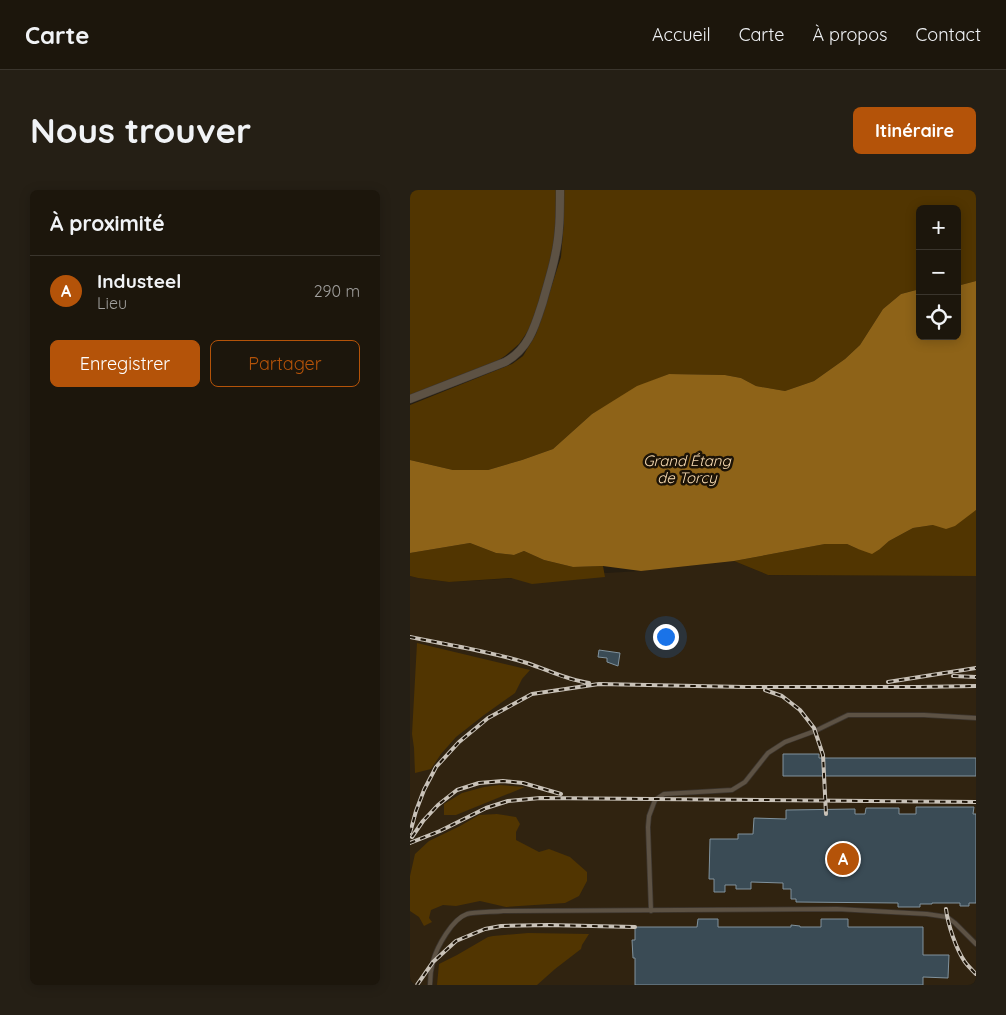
<!DOCTYPE html>
<html lang="fr">
<meta charset="utf-8">
<style>
body{margin:0;font-family:Quicksand,sans-serif;background:#251f15;color:#f1f3f6}
.controls{position:absolute;right:15px;top:15px;display:grid;overflow:hidden;border-radius:8px;box-shadow:0 2px 12px #0003}
.controls button{width:45px;height:45px;display:grid;place-items:center;padding:0;border:0;border-bottom:1px solid #3a352d;background:#1c160c;color:#f1f3f6;font:25px sans-serif}
.you{position:absolute;left:255px;top:446px;width:18px;height:18px;margin:-12px;border:4px solid #fff;border-radius:50%;background:#1a73e8;box-shadow:0 0 0 8px #1a73e833}
.badge{display:grid;place-items:center;width:32px;height:32px;border-radius:50%;background:#b45309;color:#fff;font-size:16px;font-weight:700}
.pin{position:absolute;translate:-50% -50%;border:2px solid #fff;box-shadow:0 1px 5px #0006}
.list{margin:0;padding:0;list-style:none}
h2{display:flex;justify-content:space-between;align-items:center;height:65px;margin:0;padding:0 20px;font-size:21px}
h2 small{font-size:16px;font-weight:400;color:#a09f9d}
.list li{display:grid;grid-template-columns:32px 1fr auto;gap:15px;align-items:center;box-sizing:border-box;height:70px;padding:0 20px;border-top:1px solid #3a352d}
.list b{display:block;font-size:19px;white-space:nowrap}
.list p{margin:0;font-size:16px;white-space:nowrap;color:#a09f9d}
.list em{font-size:16px;font-style:normal;color:#a09f9d}
.actions{display:flex;gap:10px;padding:15px 20px}
.actions a{flex:1;padding:11px 0;border:1px solid #b45309;border-radius:8px;text-align:center;font-size:18px;color:#b45309}
.actions .main{background:#b45309;color:#fff}
.icon{flex:none;width:28px;height:28px;fill:none;stroke:currentColor;stroke-width:2;stroke-linecap:round;stroke-linejoin:round}
.map{position:relative;flex:none;width:566px;height:795px;overflow:hidden;border-radius:8px}
header{display:flex;align-items:center;gap:30px;box-sizing:border-box;height:70px;padding:0 25px;background:#1c160c;border-bottom:1px solid #3a352d}
header strong{font-size:24px}
nav{display:flex;gap:28px;margin-inline-start:auto;font-size:18px}
.intro{display:flex;align-items:center;justify-content:space-between;box-sizing:border-box;height:120px;padding:0 30px}
h1{margin:0;font-size:35px}
.button{padding:12px 22px;border-radius:8px;background:#b45309;color:#fff;font-size:18px;font-weight:700}
main{display:flex;gap:30px;padding:0 30px}
aside{flex:1;background:#1c160c;border-radius:8px;box-shadow:0 2px 12px #0003}
.map>svg:first-child{display:block}
.built{fill:#302310}
.green{fill:#513501}
.water{fill:#8e6318}
.building{fill:#3a4b55;stroke:#80929d}
.lines{fill:none;stroke-linecap:round;stroke-linejoin:round}
.service-casing{stroke:#3d362f;stroke-width:5.5}
.minor-casing{stroke:#3d362f;stroke-width:9}
.service{stroke:#5d5244;stroke-width:4}
.minor{stroke:#5d5244;stroke-width:8}
.rail-casing{stroke:#c9c2b8;stroke-width:4}
.rail{stroke:#1c1307;stroke-width:2;stroke-dasharray:5.5;stroke-linecap:butt}
.labels{text-anchor:middle;stroke-width:5;stroke-linejoin:round;paint-order:stroke}
.water-label{font-size:15px;font-style:italic;fill:#f9dcb3;stroke:#1c1307}
</style>
<header>
<strong>Carte</strong>
<nav><a>Accueil</a><a>Carte</a><a>À propos</a><a>Contact</a></nav>
</header>
<div class="intro"><h1>Nous trouver</h1><a class="button">Itinéraire</a></div>
<main>
<aside>
<h2>À proximité<small></small></h2>
<ul class="list">
<li><span class="badge">A</span><div><b>Industeel</b><p>Lieu</p></div><em>290 m</em></li>
</ul>
<div class="actions"><a class="main">Enregistrer</a><a>Partager</a></div>
</aside>
<div class="map">
<svg width="566" height="795" viewBox="0 0 566 795">
<rect width="100%" height="100%" fill="#251d10"/>
<polygon class="built" points="324,371 358,385 566,386 566,795 0,795 0,386 8,388 39,392 231,381"/>
<g class="green">
<polygon points="0,0 147,0 145,46 141,70 135,96 120,138 109,154 95,166 84,173 0,206"/>
<polygon points="154,0 566,0 566,91 547,96 547,19 510,19 510,99 491,104 473,119 450,155 435,169 404,191 375,201 346,196 331,188 315,185 259,184 227,197 182,224 143,259 112,270 78,280 43,280 0,270 0,215 102,174 113,166 126,144 151,67 154,30"/>
<polygon points="566,320 566,386 358,385 324,371 415,354 437,354 448,359 470,359 479,351 503,338 523,335"/>
<polygon points="60,353 86,363 104,365 114,361 134,370 163,377 193,376 195,387 122,394 101,388 39,392 8,388 0,386 0,363"/>
<polygon points="7,453 120,480 112,489 105,503 74,525 46,547 31,564 21,579 5,583 4,558 2,544"/>
<polygon points="89,595 115,597 46,625 34,625 34,614 52,603 74,597"/>
<polygon points="87,624 106,627 110,634 106,642 106,650 129,662 139,659 160,667 177,682 177,691 169,706 155,713 96,717 70,711 46,716 33,715 21,720 19,728 22,732 14,736 9,727 0,721 0,686 5,664 19,651 50,636 69,625"/>
<polygon points="118,743 179,744 172,755 171,759 145,779 127,795 27,795 29,774 47,765 78,747 83,746"/>
</g>
<polygon class="water" points="566,91 566,320 545,336 536,339 523,335 503,338 479,351 470,359 462,364 448,359 437,354 415,354 324,371 231,381 193,376 163,377 134,370 114,361 104,365 86,363 60,353 0,363 0,270 43,280 78,280 112,270 143,259 182,224 227,196 259,184 315,185 331,188 346,196 375,201 404,191 435,169 450,155 473,119 491,104 510,99 510,146 547,146 547,96"/>
<g class="building">
<polygon points="189,460 210,463 208,476 197,472 197,468 188,467"/>
<polygon points="373,564 409,564 409,568 566,568 566,586 373,586"/>
<polygon points="506,617 564,617 563,624 566,624 566,713 559,713 559,716 550,716 550,713 522,713 522,714 510,714 510,717 488,717 488,713 386,712 386,709 381,709 381,699 373,699 373,693 341,692 341,699 326,699 326,695 315,695 315,702 304,702 304,689 299,689 300,649 328,649 328,644 343,644 344,628 376,629 376,620 445,619 445,624 455,624 456,618 489,618 489,624 506,624"/>
<polygon points="288,729 308,729 308,737 381,737 381,735 390,736 390,737 411,737 411,729 438,729 438,737 513,737 513,765 539,765 538,788 513,787 513,795 225,795 225,768 223,768 222,750 225,750 225,737 287,737"/>
</g>
<g class="lines">
<g class="service-casing">
<g id="service">
<polyline points="241,721 238,637 239,626 245,610 254,604 322,600 335,592 358,563 375,552 405,541 438,525 514,525 566,528"/>
<path d="M20 795C20 787 21 779 23 771 27 757 42 729 57 724 64 722 84 722 93 721L427 719 517 724 537 727 545 733 566 754"/>
</g>
</g>
<g class="minor-casing">
<path id="minor" d="M0 209 95 172C119 159 125 136 133 111 137 96 142 81 145 66 150 44 150 22 150 0"/>
</g>
<use href="#service" class="service"/>
<use href="#minor" class="minor"/>
<g class="rail-casing">
<g id="rail">
<path d="M0 447C38 455 79 461 117 473 138 480 157 490 179 493"/>
<polyline points="543,486 566,487"/>
<polyline points="478,492 566,478"/>
<polyline points="355,500 372,506 390,520 404,538 413,565 416,624"/>
<polyline points="0,643 6,621 14,600 26,577 49,552 78,528 122,504 189,494 334,497 508,497 566,496"/>
<polyline points="2,647 13,631 28,615 47,600 69,593 93,591 113,593 151,604"/>
<polyline points="0,653 30,641 76,618 98,611 130,608 566,612"/>
<path d="M536 719C538 735 546 759 555 772 558 776 562 780 566 784"/>
<polyline points="7,795 23,772 46,751 75,739 91,736 138,735 225,737"/>
</g>
</g>
<use href="#rail" class="rail"/>
</g>
<g class="labels">
<g class="water-label">
<text x="277" y="276">Grand Étang<tspan x="277" dy="17">de Torcy</tspan></text>
</g>
</g>
</svg>
<div class="controls">
<button>+</button>
<button>−</button>
<button><svg class="icon" aria-label="locate" viewBox="0 0 24 24"><circle cx="12" cy="12" r="6"/><path d="M12 2v4M12 18v4M2 12h4M18 12h4"/></svg></button>
</div>
<div class="you"></div>
<div class="pin badge" style="left:433px;top:669px">A</div>
</div>
</main>
